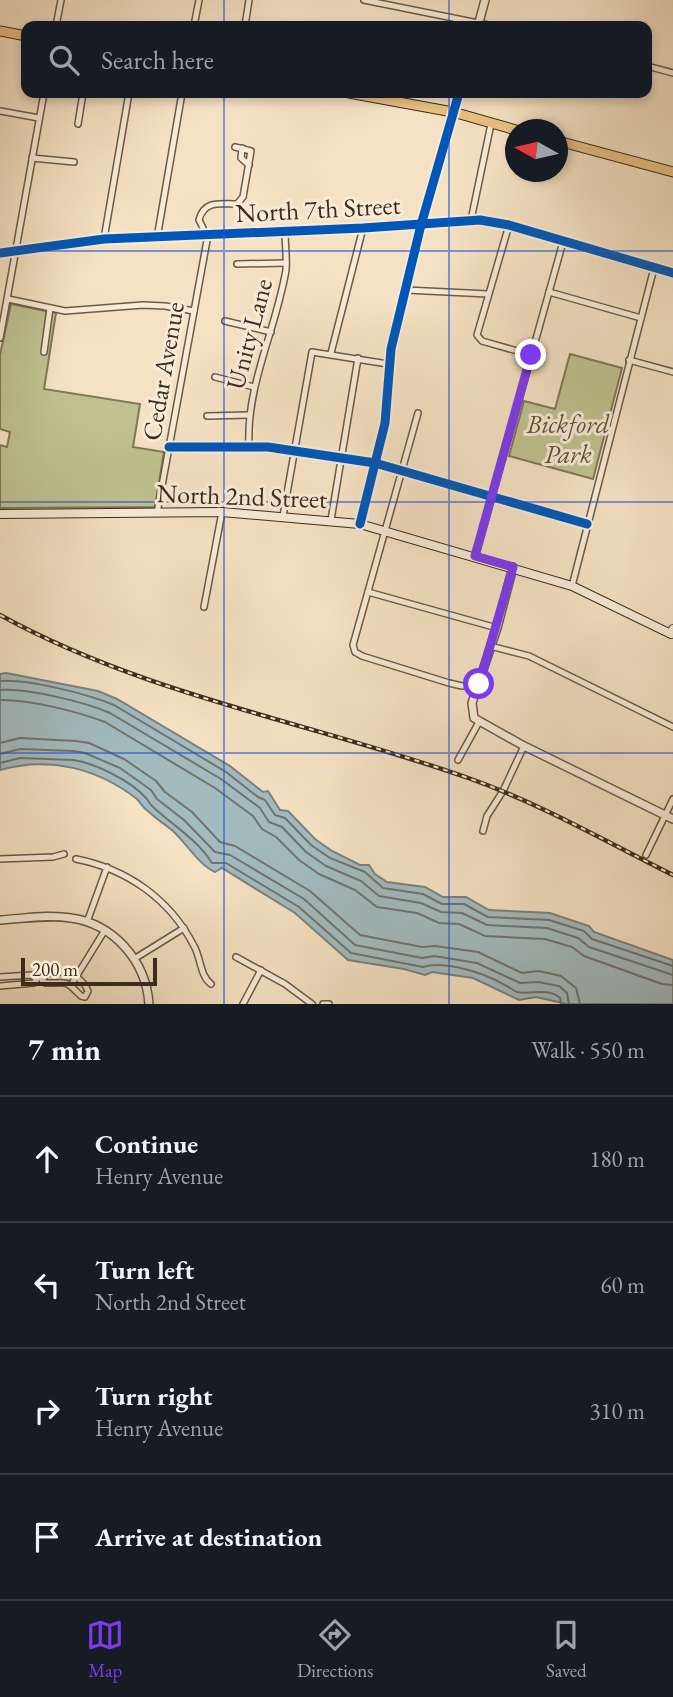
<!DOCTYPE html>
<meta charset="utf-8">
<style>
body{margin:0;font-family:"EB Garamond",serif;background:#242831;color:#f1f3f6}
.compass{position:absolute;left:505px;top:119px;width:63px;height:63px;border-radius:50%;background:#171b24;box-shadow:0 4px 10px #0003;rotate:278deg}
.scale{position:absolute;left:21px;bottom:18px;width:136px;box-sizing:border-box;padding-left:7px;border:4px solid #3e2c1d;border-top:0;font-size:19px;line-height:24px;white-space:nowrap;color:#3e2c1d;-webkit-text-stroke:5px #f8ecd9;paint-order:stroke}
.stop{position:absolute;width:21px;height:21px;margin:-16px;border:5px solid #7c3aed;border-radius:50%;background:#fff}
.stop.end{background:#7c3aed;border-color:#fff;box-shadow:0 2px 7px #0008}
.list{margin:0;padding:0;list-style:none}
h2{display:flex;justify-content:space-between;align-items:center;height:91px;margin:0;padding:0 28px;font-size:30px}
h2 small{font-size:23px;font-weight:400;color:#9ea1a6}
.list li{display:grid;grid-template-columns:46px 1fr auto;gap:21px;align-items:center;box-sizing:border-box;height:126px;padding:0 28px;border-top:2px solid #363941}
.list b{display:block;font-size:26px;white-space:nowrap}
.list p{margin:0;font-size:23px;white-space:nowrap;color:#9ea1a6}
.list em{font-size:23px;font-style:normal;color:#9ea1a6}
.icon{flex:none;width:38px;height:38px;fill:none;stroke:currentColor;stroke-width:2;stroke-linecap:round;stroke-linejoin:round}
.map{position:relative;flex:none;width:673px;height:1004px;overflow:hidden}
.search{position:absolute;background:#171b24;box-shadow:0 4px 10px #0003;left:21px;right:21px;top:21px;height:77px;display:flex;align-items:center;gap:18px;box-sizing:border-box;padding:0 24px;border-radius:14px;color:#9ea1a6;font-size:26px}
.sheet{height:595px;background:#171b24}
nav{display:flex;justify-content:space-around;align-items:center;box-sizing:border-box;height:98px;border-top:2px solid #363941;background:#171b24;font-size:19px;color:#9ea1a6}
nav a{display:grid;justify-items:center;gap:4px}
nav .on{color:#7c3aed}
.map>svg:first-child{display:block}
.green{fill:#c0c291;stroke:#7f7757;stroke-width:2}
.water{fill:#a2bbbf;stroke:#7a827e;stroke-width:2}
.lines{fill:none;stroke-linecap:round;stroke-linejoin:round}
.shore{stroke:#70746e;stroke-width:2}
.minor-casing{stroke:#6c5a47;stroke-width:8}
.tertiary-casing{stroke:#6c5a47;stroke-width:10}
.secondary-casing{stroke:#3e2c1d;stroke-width:10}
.primary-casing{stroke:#3e2c1d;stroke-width:11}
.minor{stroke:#f8ecd9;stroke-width:5}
.tertiary{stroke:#f8ecd9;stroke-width:7}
.secondary{stroke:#f8ecd9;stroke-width:8}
.primary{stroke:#eac182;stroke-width:9}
.rail-casing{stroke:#3e2c1d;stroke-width:4.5}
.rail{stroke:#f8ecd9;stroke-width:2;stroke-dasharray:5;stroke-linecap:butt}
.cycleway-casing{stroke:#f8ecd9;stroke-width:13}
.cycleway{stroke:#0057b8;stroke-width:9}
.route{stroke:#7c3aed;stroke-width:9}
.grid{fill:none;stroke:#1d4ed8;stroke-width:2;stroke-opacity:0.55}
.labels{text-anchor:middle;stroke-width:6;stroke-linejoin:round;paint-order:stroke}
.street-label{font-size:26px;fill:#3e2c1d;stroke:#f8ecd9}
.park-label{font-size:26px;font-style:italic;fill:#5e523a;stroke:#f8ecd9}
</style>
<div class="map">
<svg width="673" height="1004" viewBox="0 0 673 1004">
<rect width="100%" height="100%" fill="#f5e2c4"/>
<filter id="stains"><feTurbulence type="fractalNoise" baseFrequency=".00286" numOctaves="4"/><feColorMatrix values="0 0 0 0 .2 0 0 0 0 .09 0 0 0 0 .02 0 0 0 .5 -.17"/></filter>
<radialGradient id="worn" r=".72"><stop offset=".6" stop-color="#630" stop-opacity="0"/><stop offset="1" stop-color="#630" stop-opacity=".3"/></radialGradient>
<g class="green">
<polygon points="11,304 56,313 44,389 140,404 133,447 164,452 155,507 0,508 0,445 7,447 10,432 0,429 0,355"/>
<polygon points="570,354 622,368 593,479 509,456 524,401 555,409"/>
</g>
<path class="water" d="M6 673 98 691 117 699 230 766 263 792 268 791 280 810 288 811 315 839 332 851 360 865H369L375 874 387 882 425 887 443 897H466L489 910 550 913 589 926 594 932 673 960V1004H567L536 997 519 1000 473 978 432 972 425 975 404 969 348 960 295 913 222 868 215 872C199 865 187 844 173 831 165 824 156 819 148 811 143 808 141 803 137 799 97 768 49 756 0 770V674Z"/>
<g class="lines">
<g class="shore">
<path d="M0 681C28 679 88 694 114 705L226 772 258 797 265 800 275 815 285 818 311 845 330 858 365 872 383 888 423 894 442 904H464L488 917 549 920 584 931 592 939 673 966"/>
<path d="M0 690C27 688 85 702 110 713L221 779 260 808 269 822 282 827 306 852 326 866 361 881 379 896 421 903 441 912 462 913 487 925 547 928 578 938 589 947 673 975"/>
<path d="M0 700C28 699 79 712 105 722L215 788 253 816 262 829 276 837 299 860 319 874 355 890 377 907 417 913 439 923 459 924 485 936 545 939 572 947 584 956 662 984 673 985"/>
<polyline points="0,743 20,738 76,741 89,743 124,759 156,781 165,792 192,812 220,842 235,846 310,891 360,935 422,947 435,946 478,952 522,973 539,971 561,976 576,988 580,1004"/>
<polyline points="0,754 20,749 74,751 85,753 120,768 151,790 157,799 184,820 215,852 230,855 304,899 355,945 422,958 434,956 477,963 520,983 538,982 559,986 567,993 569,1004"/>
<path d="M0 763 20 758 73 760C95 763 131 781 146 798 148 800 150 804 152 806 172 825 197 839 212 863H226L299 907 351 953 423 967C444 960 484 973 503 984 508 986 512 990 517 992 531 995 547 987 560 998L561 1004"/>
</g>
<g class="minor-casing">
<g id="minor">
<polyline points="364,0 493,26"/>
<polyline points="56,26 61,0"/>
<polyline points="194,26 199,0"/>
<polyline points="245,26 249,0"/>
<polyline points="647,66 673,73"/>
<polyline points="0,111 39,118"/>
<polyline points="78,124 83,93"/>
<polyline points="242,148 241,158 249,165"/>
<polyline points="32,158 74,162"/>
<polyline points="471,220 491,124"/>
<polyline points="509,225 477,335 482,341 531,355"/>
<path d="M203 228 199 220C204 200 220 204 237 204L243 197 251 151 235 147"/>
<polyline points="157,238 182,93"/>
<polyline points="104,239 129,93"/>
<polyline points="237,264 286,263"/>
<polyline points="406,290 488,294"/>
<polyline points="549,292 641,318"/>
<polyline points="8,299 65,311 143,305 165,306 194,311"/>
<polyline points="225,321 271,332"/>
<polyline points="0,338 44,93"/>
<polyline points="44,352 50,308"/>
<polyline points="331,353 363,228"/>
<polyline points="629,360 673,372"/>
<polyline points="215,377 254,387"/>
<polyline points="418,413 353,645 355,652 362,656 449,683 462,686 479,684"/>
<polyline points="207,416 249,415"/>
<path d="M249 446C246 385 276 330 286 270 287 257 285 244 285 231"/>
<polyline points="169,447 268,447 375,463 587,524"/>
<polyline points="157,513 208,235"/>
<polyline points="283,516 312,352 388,364"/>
<polyline points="331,520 358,358"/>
<polyline points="360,524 385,423 391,349 421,225 453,112"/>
<polyline points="475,557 563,242"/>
<polyline points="572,586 654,268"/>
<polyline points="368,592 497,628"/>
<polyline points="204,607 222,512"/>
<polyline points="490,646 529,656 673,727"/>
<polyline points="458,760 479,722"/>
<polyline points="483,831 487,816 503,791 524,746"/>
<polyline points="646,855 673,799"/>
<polyline points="0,859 53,857 64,854"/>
<path d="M76 859C127 869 170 899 194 946 201 958 200 976 211 984"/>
<polyline points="87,922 107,867"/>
<polyline points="236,957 285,984 312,1004"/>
<polyline points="134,959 184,928"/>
<path d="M62 972 77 977 85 985 88 991 85 997 81 996C63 978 69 984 45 983L42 980 47 973Z"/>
<polyline points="0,977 32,975 37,979"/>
<polyline points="71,985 105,930"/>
<polyline points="0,986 34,983 37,979"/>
<polyline points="243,1004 261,970"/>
<polyline points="323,1004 329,1004"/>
</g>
</g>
<g class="tertiary-casing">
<g id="tertiary">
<polyline points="478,26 485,0"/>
<polyline points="453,112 459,93"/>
<polyline points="0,253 104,239 363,228 480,220 509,225 673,273"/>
<polyline points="513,567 497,628 472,703 474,718 524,746 673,819"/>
<path d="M0 920C23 919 48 914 71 918 114 924 146 961 149 1004"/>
</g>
</g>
<g class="secondary-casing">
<polyline id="secondary" points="0,514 222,512 360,524 572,586 671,634 673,629"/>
</g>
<g class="primary-casing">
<g id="primary">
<polyline points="0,31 26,36"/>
<polyline points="349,93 453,112 516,130"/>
<polyline points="558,141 673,172"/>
</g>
</g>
<use href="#minor" class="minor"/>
<use href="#tertiary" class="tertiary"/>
<use href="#secondary" class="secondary"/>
<use href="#primary" class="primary"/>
<g class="rail-casing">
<path id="rail" d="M0 615C147 696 314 723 471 779 541 804 607 842 673 875"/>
</g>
<use href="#rail" class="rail"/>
<g class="cycleway-casing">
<g id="cycleway">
<polyline points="0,253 104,239 363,228 480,220 509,225 673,273"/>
<polyline points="169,447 268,447 375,463 587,524"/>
<polyline points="360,524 385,423 391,349 421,225 459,93"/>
</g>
</g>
<use href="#cycleway" class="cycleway"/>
</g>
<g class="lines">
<polyline class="route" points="479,684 513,567 475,556 531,355"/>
</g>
<path class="grid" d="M224 0V26M449 0V26M224 93V1004M449 93V1004M0 251H673M0 502H673M0 753H673"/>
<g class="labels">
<g class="street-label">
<text transform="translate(318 209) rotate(-3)" y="9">North 7th Street</text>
<text transform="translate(249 334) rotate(-75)" y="9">Unity Lane</text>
<text transform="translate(163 371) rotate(-80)" y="9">Cedar Avenue</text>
<text transform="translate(242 496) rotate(2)" y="9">North 2nd Street</text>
</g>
<g class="park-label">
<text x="568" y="433">Bickford<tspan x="568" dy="30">Park</tspan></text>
</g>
</g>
<rect width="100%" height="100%" filter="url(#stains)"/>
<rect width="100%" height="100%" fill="url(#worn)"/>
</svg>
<svg class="compass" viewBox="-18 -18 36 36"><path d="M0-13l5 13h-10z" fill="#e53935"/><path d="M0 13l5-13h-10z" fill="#9ea1a6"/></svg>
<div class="scale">200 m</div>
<div class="stop" style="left:479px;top:684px"></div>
<div class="stop end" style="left:531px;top:355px"></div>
<div class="search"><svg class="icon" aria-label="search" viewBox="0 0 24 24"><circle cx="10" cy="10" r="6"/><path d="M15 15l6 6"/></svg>Search here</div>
</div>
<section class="sheet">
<h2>7 min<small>Walk · 550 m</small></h2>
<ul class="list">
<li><svg class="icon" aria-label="ahead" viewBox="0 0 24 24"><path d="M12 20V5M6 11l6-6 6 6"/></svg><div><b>Continue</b><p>Henry Avenue</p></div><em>180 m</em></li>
<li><svg class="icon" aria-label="left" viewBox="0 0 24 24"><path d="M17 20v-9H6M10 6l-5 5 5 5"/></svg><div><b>Turn left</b><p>North 2nd Street</p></div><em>60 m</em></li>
<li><svg class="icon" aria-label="right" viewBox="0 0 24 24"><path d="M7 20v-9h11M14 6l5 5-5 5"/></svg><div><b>Turn right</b><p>Henry Avenue</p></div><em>310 m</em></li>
<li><svg class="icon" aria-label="arrive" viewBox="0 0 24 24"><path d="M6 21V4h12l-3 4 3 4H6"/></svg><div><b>Arrive at destination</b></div></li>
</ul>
</section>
<nav>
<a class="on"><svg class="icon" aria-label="map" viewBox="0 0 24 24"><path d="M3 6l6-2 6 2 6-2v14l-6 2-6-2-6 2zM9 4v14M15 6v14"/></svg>Map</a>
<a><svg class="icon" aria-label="directions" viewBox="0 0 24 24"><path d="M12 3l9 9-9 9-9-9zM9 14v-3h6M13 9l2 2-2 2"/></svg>Directions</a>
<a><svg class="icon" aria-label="saved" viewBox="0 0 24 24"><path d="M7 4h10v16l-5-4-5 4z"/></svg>Saved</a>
</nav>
